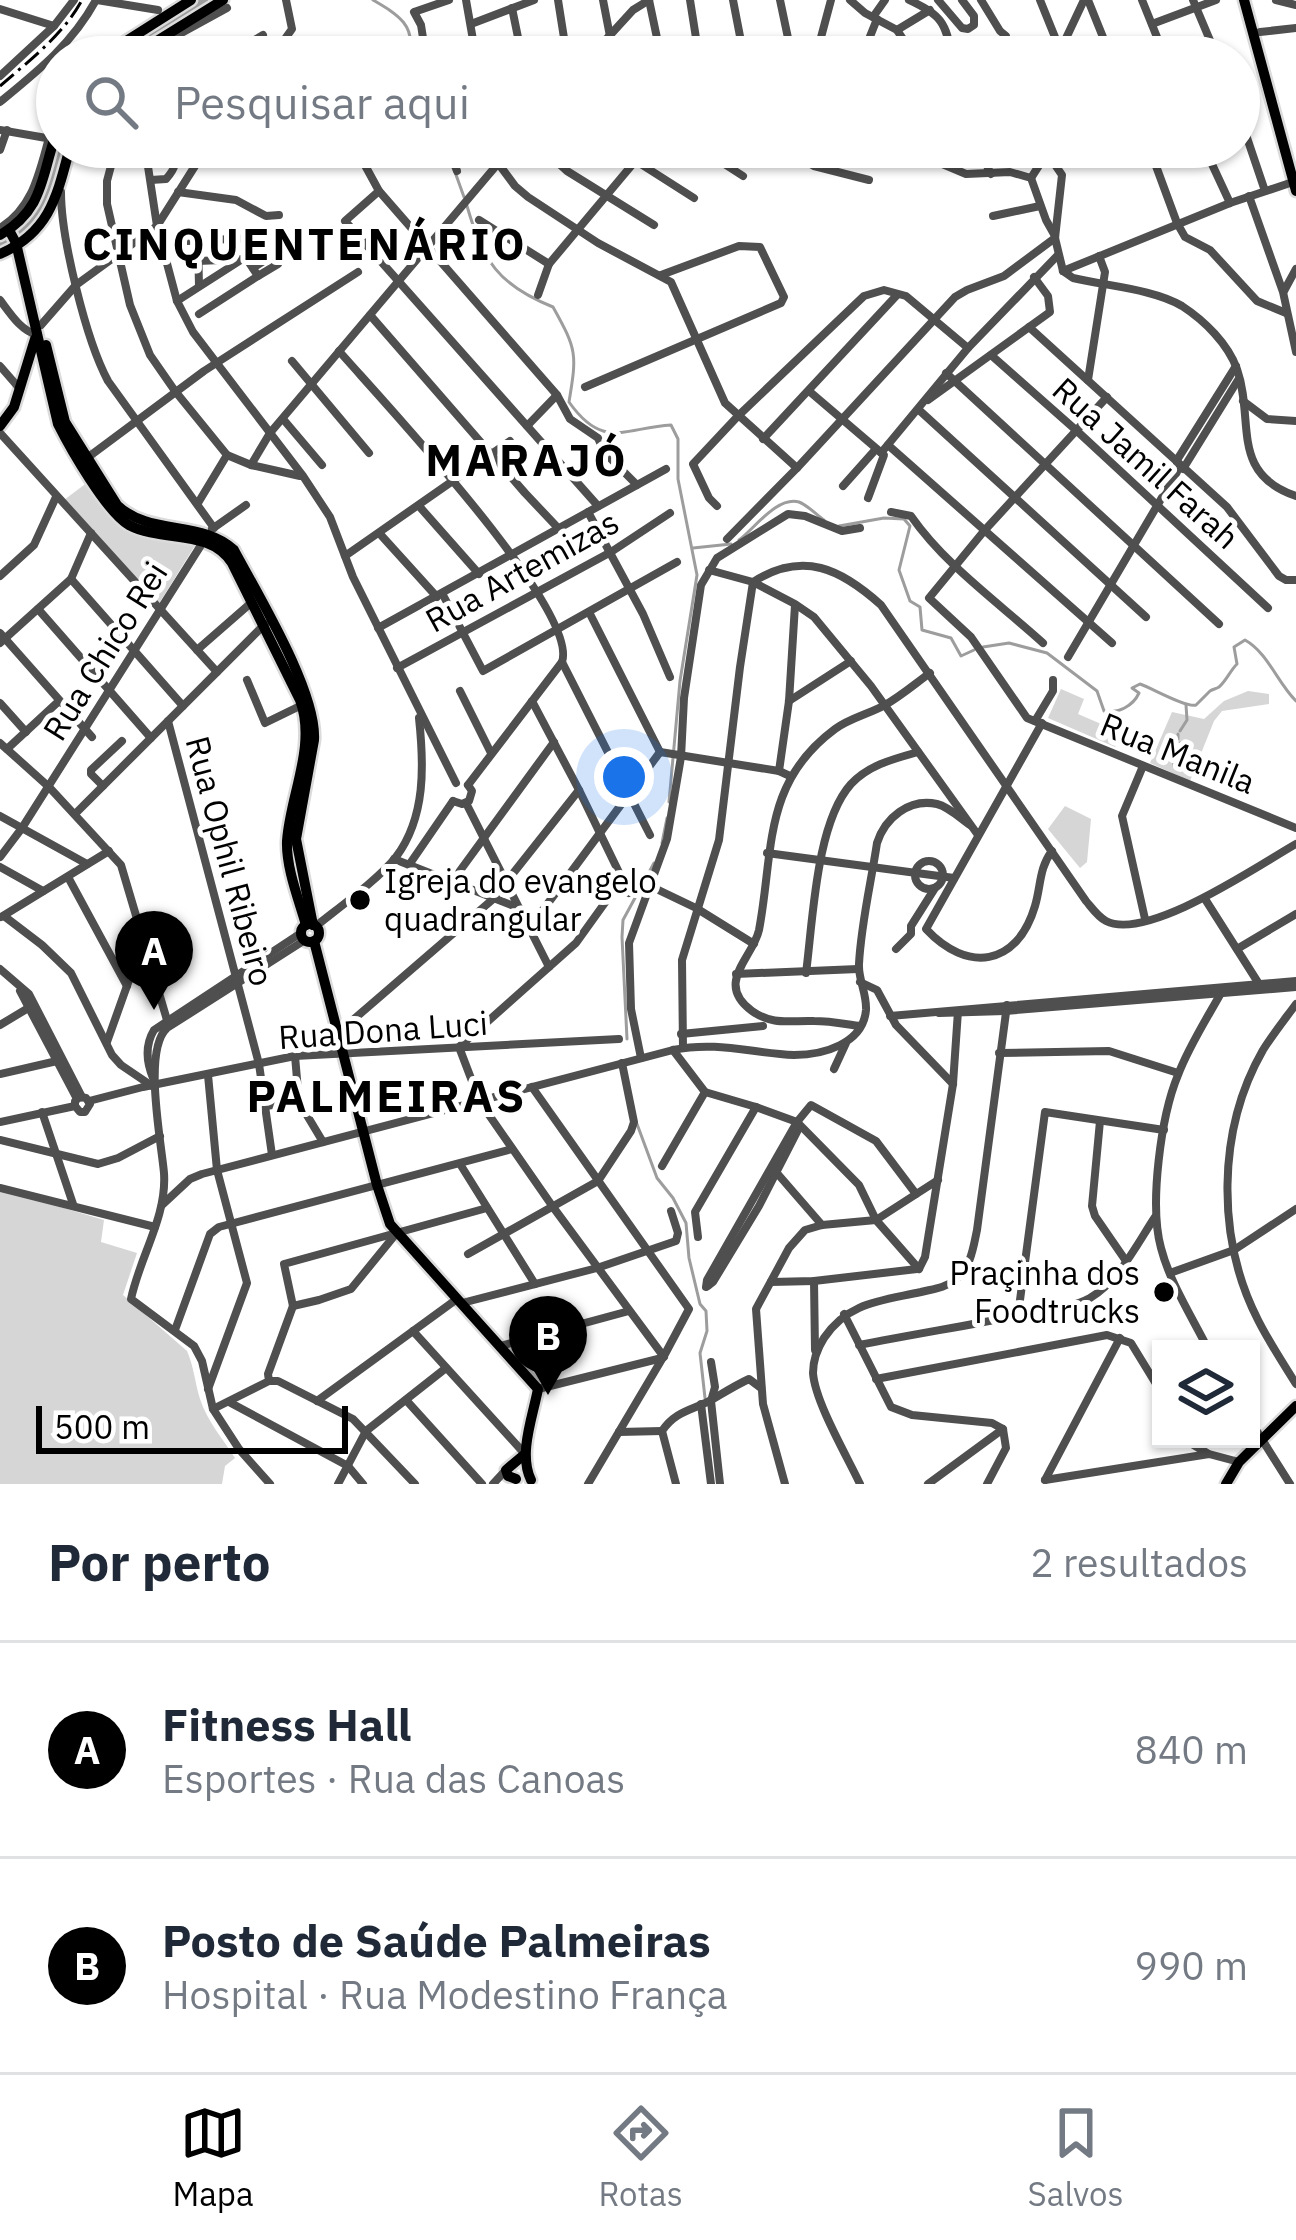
<!DOCTYPE html>
<html lang="pt">
<meta charset="utf-8">
<style>
body{margin:0;font-family:"IBM Plex Sans",sans-serif;background:#f2f2f3;color:#1f2937}
.controls{position:absolute;right:36px;bottom:36px;display:grid;overflow:hidden;border-radius:0px;box-shadow:0 3px 9px #0004}
.controls button{width:108px;height:108px;display:grid;place-items:center;padding:0;border:0;border-bottom:3px solid #e0e1e3;background:#fff;color:#1f2937;font:60px sans-serif}
.scale{position:absolute;left:36px;bottom:30px;width:312px;box-sizing:border-box;padding-left:12px;border:6px solid #000;border-top:0;font-size:33px;line-height:42px;white-space:nowrap;color:#000;-webkit-text-stroke:9px #fff;paint-order:stroke}
.you{position:absolute;left:624px;top:777px;width:42px;height:42px;margin:-30px;border:9px solid #fff;border-radius:50%;background:#1a73e8;box-shadow:0 0 0 18px #1a73e833}
.badge{display:grid;place-items:center;width:78px;height:78px;border-radius:50%;background:#000;color:#fff;font-size:39px;font-weight:700}
.pin{position:absolute;translate:-50% -99px;filter:drop-shadow(0 3px 6px #0008)}
.pin::after{content:'';position:absolute;top:63px;width:42px;height:36px;background:inherit;clip-path:polygon(0 0,100% 0,50% 100%)}
.list{margin:0;padding:0;list-style:none}
h2{display:flex;justify-content:space-between;align-items:center;height:156px;margin:0;padding:0 48px;font-size:51px}
h2 small{font-size:39px;font-weight:400;color:#747a83}
.list li{display:grid;grid-template-columns:78px 1fr auto;gap:36px;align-items:center;box-sizing:border-box;height:216px;padding:0 48px;border-top:3px solid #e0e1e3}
.list b{display:block;font-size:45px;white-space:nowrap}
.list p{margin:0;font-size:39px;white-space:nowrap;color:#747a83}
.list em{font-size:39px;font-style:normal;color:#747a83}
.icon{flex:none;width:66px;height:66px;fill:none;stroke:currentColor;stroke-width:2;stroke-linecap:round;stroke-linejoin:round}
.map{position:relative;flex:none;width:1296px;height:1484px;overflow:hidden}
.search{position:absolute;background:#fff;box-shadow:0 3px 9px #0004;left:36px;right:36px;top:36px;height:132px;display:flex;align-items:center;gap:30px;box-sizing:border-box;padding:0 42px;border-radius:66px;color:#747a83;font-size:45px}
.sheet{height:588px;background:#fff}
nav{display:flex;justify-content:space-around;align-items:center;box-sizing:border-box;height:168px;border-top:3px solid #e0e1e3;background:#fff;font-size:33px;color:#747a83}
nav a{display:grid;justify-items:center;gap:6px}
nav .on{color:#000}
.map>svg:first-child{display:block}
.green{fill:#d6d6d6}
.lines{fill:none;stroke-linecap:round;stroke-linejoin:round}
.stream{stroke:#9d9d9d;stroke-width:3}
.river{stroke:#9d9d9d;stroke-width:8}
.major-casing{stroke:#dbdbdb;stroke-width:15}
.minor{stroke:#4f4f4f;stroke-width:8}
.major{stroke:#000;stroke-width:10}
.rail{stroke:#000;stroke-width:3;stroke-dasharray:18 6 3 6;stroke-linecap:butt}
.poi-dot{fill:#000;stroke:#fff;stroke-width:4.5}
.labels{text-anchor:middle;stroke-width:10;stroke-linejoin:round;paint-order:stroke}
.street-label{font-size:33px;fill:#000;stroke:#fff}
.poi-label{font-size:33px;fill:#000;stroke:#fff;text-anchor:start}
.district-label{font-size:45px;font-weight:bold;letter-spacing:3px;fill:#000;stroke:#fff}
</style>
<div class="map">
<svg width="1296" height="1484" viewBox="0 0 1296 1484">
<rect width="100%" height="100%" fill="#fff"/>
<g class="green">
<path d="M88 482C97 496 105 513 118 523 137 538 172 539 196 544L158 605 64 500Z"/>
<polygon points="1061,689 1084,699 1078,714 1122,733 1115,747 1048,718"/>
<polygon points="1248,691 1269,694 1269,704 1222,711 1214,721 1190,781 1150,763 1172,712 1204,719 1224,701"/>
<polygon points="1065,806 1091,819 1087,862 1080,868 1048,829"/>
<path d="M0 1189 104 1220 101 1242 137 1253 123 1295 187 1351C194 1367 195 1383 200 1399 207 1421 223 1439 235 1458L225 1466 222 1484H0Z"/>
</g>
<g class="lines">
<g class="stream">
<path d="M373 0C397 14 418 26 408 57"/>
<polyline points="438,147 451,163"/>
<polyline points="455,172 464,197"/>
<path d="M467 206C483 261 498 285 553 307 577 350 577 354 569 402 603 450 624 428 671 425L678 439V479L697 575 680 681 669 802"/>
<polyline points="839,526 884,518 904,519 910,526 899,570 910,601 920,607 922,630 951,638 961,656 974,650"/>
<path d="M739 540C754 529 777 496 799 502 807 505 817 515 824 520"/>
<polyline points="693,548 731,544"/>
<path d="M983 647 1009 643 1047 653 1097 691 1104 711C1118 714 1133 706 1139 693L1132 688 1140 684C1152 688 1186 708 1196 705 1197 704 1209 692 1210 691 1213 689 1216 689 1219 687 1226 681 1230 671 1237 664L1234 647 1245 640C1268 653 1277 682 1296 701"/>
<polyline points="1180,731 1187,720 1186,705"/>
<polyline points="1178,739 1178,734"/>
<polyline points="1174,766 1174,759 1181,748 1180,743"/>
<polyline points="662,843 667,818"/>
<polyline points="627,1039 622,937 623,920 654,863"/>
<polyline points="637,1124 657,1178 673,1198 686,1223 689,1258 700,1304 706,1311 707,1331 700,1353 705,1398"/>
</g>
<g class="river">
<polyline points="122,50 204,0"/>
<path d="M0 243C41 226 49 185 62 147"/>
</g>
<g class="major-casing">
<g id="major">
<polyline points="1244,0 1296,191"/>
<polyline points="101,57 191,0"/>
<polyline points="131,57 223,0"/>
<path d="M9 230 16 243 58 424C70 448 107 513 129 525 163 543 209 528 232 563L300 700C317 746 290 795 287 841 286 868 299 900 306 925"/>
<path d="M0 235C45 209 41 175 57 131"/>
<path d="M0 254C50 232 57 196 70 147"/>
<path d="M46 345 65 422 117 505C149 536 202 520 234 550 258 595 317 692 314 740L296 839 313 925"/>
<polyline points="0,426 14,407 35,339"/>
<circle cx="310" cy="933" r="9"/>
<path d="M314 941 377 1185 390 1224 538 1389C533 1416 518 1454 531 1480"/>
<polyline points="516,1479 508,1476 506,1470 525,1454"/>
<polyline points="1226,1484 1239,1462 1296,1406"/>
</g>
</g>
<g class="minor">
<polyline points="97,0 158,10"/>
<polyline points="466,0 476,57"/>
<polyline points="558,0 567,57"/>
<polyline points="603,0 614,57"/>
<polyline points="649,0 661,57"/>
<polyline points="690,0 699,57"/>
<polyline points="733,0 744,57"/>
<polyline points="780,0 792,57"/>
<polyline points="850,0 865,13 897,30 914,56"/>
<path d="M909 0C941 15 946 22 952 57"/>
<polyline points="938,0 962,28 968,29 974,25 974,16 962,0"/>
<polyline points="981,0 1000,31 1006,36 1010,57"/>
<polyline points="1040,0 1063,57"/>
<polyline points="1088,0 1111,57"/>
<polyline points="1142,0 1165,57"/>
<polyline points="1193,0 1217,57"/>
<polyline points="1276,0 1296,5"/>
<polyline points="512,8 522,57"/>
<polyline points="0,9 54,26"/>
<polyline points="873,17 885,0"/>
<polyline points="471,24 534,0"/>
<polyline points="1152,24 1216,0"/>
<polyline points="897,30 930,10"/>
<polyline points="1260,32 1296,28"/>
<polyline points="869,39 894,57"/>
<polyline points="168,40 179,57"/>
<polyline points="165,42 227,8"/>
<polyline points="357,42 361,57"/>
<polyline points="1060,51 1084,0"/>
<polyline points="816,56 831,0"/>
<polyline points="913,56 949,40"/>
<polyline points="226,57 263,35"/>
<polyline points="272,57 292,29 286,0"/>
<polyline points="426,57 421,25 414,12 449,0"/>
<polyline points="590,57 633,10 649,0"/>
<polyline points="855,57 869,39 877,19"/>
<polyline points="0,76 54,26 74,0"/>
<path d="M0 102C38 71 72 44 96 0"/>
<polyline points="1239,114 1265,191"/>
<polyline points="0,130 52,139"/>
<polyline points="82,147 147,160"/>
<polyline points="116,147 107,181 107,204 130,305 150,355 175,391 227,455 251,465 300,476"/>
<polyline points="355,147 379,191 557,395 570,419 598,438 604,452 637,485"/>
<polyline points="448,147 457,171"/>
<polyline points="493,147 498,163 515,186 528,197 598,243 671,282 725,403 797,468"/>
<polyline points="541,147 567,171 654,225"/>
<polyline points="614,147 694,198"/>
<polyline points="698,147 743,176"/>
<polyline points="782,147 814,166 869,180"/>
<polyline points="902,147 966,174 1010,172 1031,178 1046,220 1055,236"/>
<polyline points="964,147 982,156 991,174"/>
<polyline points="1031,147 1047,153 1062,175 1055,238 1063,271"/>
<polyline points="1149,147 1177,223 1185,237 1210,250 1257,301 1286,313"/>
<polyline points="1204,147 1230,203"/>
<polyline points="0,150 7,130"/>
<polyline points="147,160 157,226 177,301 193,332 303,476 330,517 353,577 456,783"/>
<polyline points="147,160 166,147"/>
<polyline points="1031,178 1047,153 1059,147"/>
<path d="M151 180 166 179C176 168 177 162 173 147"/>
<polyline points="379,191 345,221 598,506"/>
<path d="M61 192C61 238 86 340 108 381L214 528"/>
<polyline points="178,192 236,200 266,216 279,215"/>
<polyline points="1249,196 1283,292 1296,352"/>
<polyline points="993,216 1040,206"/>
<polyline points="479,220 549,264"/>
<path d="M0 228C33 208 39 173 49 138"/>
<polyline points="187,241 254,238"/>
<polyline points="198,241 199,286"/>
<polyline points="198,261 268,258"/>
<polyline points="248,261 258,276 278,264"/>
<polyline points="253,268 275,254"/>
<path d="M1063 271 1073 278C1106 286 1154 289 1182 306 1205 321 1228 344 1237 369 1255 421 1229 473 1296 496"/>
<polyline points="1063,271 1230,203 1293,182"/>
<polyline points="1284,291 1296,269"/>
<polyline points="538,295 549,264 647,147"/>
<path d="M0 300C10 313 20 330 37 335"/>
<polyline points="177,301 241,260"/>
<polyline points="199,314 258,276"/>
<polyline points="370,315 525,493 559,529"/>
<polyline points="41,325 76,285 157,226 207,147"/>
<polyline points="1029,327 1227,507 1279,576 1286,580 1296,580"/>
<path d="M339 351C379 397 580 610 562 662L468 785"/>
<polyline points="991,355 1077,431 1268,608"/>
<polyline points="292,361 369,453"/>
<polyline points="0,366 20,389"/>
<polyline points="946,373 1219,624"/>
<polyline points="1088,380 1105,272 1099,256"/>
<polyline points="585,387 781,303 784,297 760,247 739,246 661,275"/>
<polyline points="809,391 884,455 868,498"/>
<polyline points="1107,397 984,531 929,598 971,637 1027,718 1296,828"/>
<polyline points="928,400 1050,312 1048,296 1034,277"/>
<polyline points="1243,401 1267,419 1296,421"/>
<polyline points="919,410 1146,617"/>
<polyline points="283,419 322,465"/>
<polyline points="527,426 557,395"/>
<polyline points="0,433 217,672"/>
<polyline points="763,439 897,295"/>
<polyline points="888,445 1112,643"/>
<polyline points="881,453 968,348 1058,255"/>
<polyline points="87,458 204,371 358,272"/>
<polyline points="251,465 270,433 512,147"/>
<polyline points="1183,469 1238,380"/>
<polyline points="843,486 876,449"/>
<polyline points="198,503 227,455"/>
<polyline points="419,506 479,574"/>
<polyline points="717,506 709,498 693,464 738,416 864,296 884,290 906,296 968,348"/>
<polyline points="588,512 643,614 670,677"/>
<path d="M891 512 911 516C945 565 999 603 1043 643"/>
<polyline points="212,529 246,505"/>
<polyline points="380,534 437,597"/>
<polyline points="727,539 797,468 955,297 967,290 1004,276 1055,238"/>
<polyline points="345,556 510,441"/>
<polyline points="709,570 753,582 795,604 814,617 871,686 978,835"/>
<polyline points="0,576 34,545 56,497"/>
<polyline points="71,579 183,706"/>
<polyline points="443,595 483,671 677,562"/>
<polyline points="38,609 151,738"/>
<polyline points="589,612 660,752"/>
<polyline points="378,628 666,469"/>
<polyline points="0,633 92,737"/>
<polyline points="0,643 71,579 91,533"/>
<polyline points="197,650 252,602"/>
<polyline points="1068,657 1177,472 1177,460 1236,366"/>
<polyline points="562,662 650,835"/>
<polyline points="397,668 611,552 670,513"/>
<polyline points="247,680 265,723 302,705"/>
<polyline points="460,691 491,753"/>
<polyline points="532,701 579,790 629,893"/>
<polyline points="789,701 851,661"/>
<polyline points="0,703 26,732"/>
<polyline points="168,721 259,1064 272,1155"/>
<polyline points="1035,721 1053,691 1053,680"/>
<path d="M1042 723 926 929C967 973 1017 967 1035 906 1041 886 1039 868 1052 851"/>
<polyline points="0,743 49,787 121,865 167,1020"/>
<polyline points="7,749 59,701"/>
<polyline points="660,752 779,771 790,776"/>
<polyline points="1143,766 1122,816 1145,919"/>
<polyline points="779,771 789,701 795,605"/>
<polyline points="103,786 91,774 91,770 122,741"/>
<polyline points="453,801 462,804 469,801 472,791 468,785"/>
<polyline points="466,803 549,967"/>
<polyline points="75,814 265,624"/>
<polyline points="0,816 87,864"/>
<polyline points="767,853 954,878"/>
<polyline points="0,857 22,828 203,542"/>
<polyline points="394,859 519,908"/>
<circle cx="929" cy="875" r="14"/>
<polyline points="409,865 453,801"/>
<polyline points="0,867 43,891"/>
<polyline points="68,877 127,986"/>
<polyline points="622,879 576,943 459,1047 480,1102 553,1207 664,1357"/>
<polyline points="451,883 554,742"/>
<polyline points="648,885 696,908 754,944"/>
<polyline points="1205,899 1259,984"/>
<polyline points="4,916 42,945 71,973 112,1055 121,1065 152,1086"/>
<polyline points="524,916 540,914 660,752"/>
<polyline points="1,917 109,851"/>
<path d="M316 926C337 909 380 878 396 857 426 817 424 765 419 718"/>
<polyline points="896,949 911,934 911,926 935,888"/>
<polyline points="1237,949 1296,914"/>
<polyline points="0,969 29,994 82,1097"/>
<path d="M806 973C813 920 816 823 851 784 869 765 893 759 918 752"/>
<polyline points="736,974 858,969"/>
<polyline points="860,982 877,990 896,1025 953,1084"/>
<polyline points="20,991 77,1099"/>
<path d="M1296 1004C1285 1019 1273 1034 1263 1050 1217 1130 1216 1238 1258 1320 1269 1342 1283 1363 1296 1384"/>
<polyline points="939,1013 1005,1011 1296,987"/>
<polyline points="890,1016 1296,981"/>
<polyline points="0,1025 30,1007"/>
<path d="M860 1026C845 1024 830 1021 814 1021 791 1020 773 1026 752 1011 714 983 753 958 759 930 774 851 762 783 835 729 850 718 869 714 885 705 901 696 916 683 930 673"/>
<polyline points="339,1032 492,900 579,790"/>
<polyline points="681,1034 763,1026"/>
<polyline points="107,1042 144,938"/>
<path d="M683 1048 682 960 719 840 740 667 753 582C803 550 841 569 881 605L1086 901C1092 908 1098 917 1106 921 1147 942 1259 865 1296 844"/>
<polyline points="673,1050 705,1092 756,1107 797,1122 859,1185 876,1220 919,1269"/>
<polyline points="999,1053 1109,1051 1178,1073"/>
<polyline points="295,1056 299,1102 323,1142"/>
<polyline points="641,1058 631,1009 629,943 667,839 681,757 684,698 701,585 717,558 788,514 805,516 842,531 860,528"/>
<polyline points="834,1069 846,1043"/>
<polyline points="0,1074 57,1061"/>
<polyline points="208,1075 217,1170 247,1283 208,1389"/>
<path d="M153 1078C146 1061 145 1045 154 1030L301 933"/>
<polyline points="532,1087 689,1309 665,1354 588,1484"/>
<polyline points="89,1101 143,1087 295,1056 619,1039"/>
<polyline points="265,1106 299,1102"/>
<polyline points="42,1112 73,1204"/>
<polyline points="1100,1121 1092,1206 1095,1216 1126,1261"/>
<polyline points="0,1122 75,1106 80,1112 85,1112 90,1104 86,1098 80,1097 75,1101 75,1106"/>
<polyline points="0,1140 98,1164 118,1158 160,1136"/>
<polyline points="460,1164 535,1284"/>
<polyline points="662,1166 705,1092"/>
<polyline points="776,1172 822,1225"/>
<polyline points="0,1188 155,1227"/>
<path d="M162 1205 190 1179 202 1174 673 1050C717 1041 751 1053 794 1055 823 1055 863 1044 866 1010 867 994 858 979 859 964 861 924 871 883 877 843 885 818 909 798 937 804 949 807 960 818 970 825"/>
<polyline points="698,1237 695,1212 756,1107"/>
<polyline points="468,1254 598,1181 631,1131 634,1122 622,1063"/>
<polyline points="919,1269 925,1257 953,1084 958,1011"/>
<polyline points="1170,1273 1234,1250 1296,1209"/>
<polyline points="814,1281 815,1350"/>
<polyline points="771,1282 814,1281 917,1269"/>
<polyline points="708,1286 713,1282 759,1206 799,1128"/>
<polyline points="706,1287 707,1280 797,1122 811,1105 876,1141 916,1194"/>
<polyline points="462,1303 597,1268 676,1241 678,1233 671,1211"/>
<polyline points="293,1306 284,1264 487,1208"/>
<polyline points="293,1306 319,1300 351,1289 395,1235"/>
<polyline points="844,1314 891,1407 912,1415 992,1423 1003,1429 1006,1448 987,1484"/>
<polyline points="1018,1315 1045,1112 1164,1130"/>
<polyline points="175,1330 210,1234 219,1227 512,1149"/>
<polyline points="413,1331 524,1453"/>
<path d="M859 1345C915 1334 971 1325 1026 1314 1047 1310 1072 1308 1090 1298 1119 1281 1137 1244 1155 1217"/>
<polyline points="500,1346 629,1311"/>
<path d="M1208 1349C1192 1317 1170 1283 1161 1248 1149 1205 1161 1116 1178 1075 1189 1046 1206 1020 1221 993"/>
<polyline points="711,1362 715,1387 711,1401 720,1484"/>
<polyline points="876,1379 1107,1335 1131,1343 1161,1392"/>
<polyline points="269,1381 278,1381 353,1419 415,1484"/>
<polyline points="538,1389 662,1358"/>
<polyline points="406,1400 482,1484"/>
<polyline points="317,1401 457,1299"/>
<polyline points="229,1402 348,1466 363,1484"/>
<polyline points="701,1404 711,1484"/>
<polyline points="213,1409 269,1381 268,1374 293,1306"/>
<polyline points="1251,1422 1290,1484"/>
<polyline points="619,1432 662,1431"/>
<polyline points="1189,1439 1192,1444 1207,1453"/>
<polyline points="1045,1480 1209,1454 1239,1462"/>
<polyline points="1045,1480 1120,1338"/>
<path d="M270 1484 239 1449 213 1409 202 1361 194 1346 131 1299C140 1256 167 1217 164 1173 161 1140 143 1050 167 1028L305 940"/>
<polyline points="338,1484 366,1431 446,1368"/>
<polyline points="493,1484 505,1471"/>
<path d="M676 1484 662 1431C676 1410 694 1410 713 1399 725 1392 736 1385 749 1379L761 1388"/>
<polyline points="785,1484 763,1404 756,1309 789,1248 805,1230 822,1225 876,1220 938,1180"/>
<path d="M860 1484C847 1456 815 1402 813 1373 813 1359 817 1349 824 1338 848 1302 881 1301 921 1292 933 1289 945 1288 955 1280 971 1267 973 1249 977 1230L1007 1005"/>
<polyline points="928,1484 1003,1429"/>
</g>
<use href="#major" class="major"/>
<path class="rail" d="M0 86C30 60 63 35 82 0"/>
</g>
<g class="poi-dot">
<circle cx="360" cy="900" r="12"/>
<circle cx="1164" cy="1292" r="12"/>
</g>
<g class="labels">
<g class="street-label">
<text transform="translate(1146 463) rotate(42)" y="12">Rua Jamil Farah</text>
<text transform="translate(522 571) rotate(-29)" y="12">Rua Artemizas</text>
<text transform="translate(105 651) rotate(-58)" y="12">Rua Chico Rei</text>
<text transform="translate(1178 753) rotate(22)" y="12">Rua Manila</text>
<text transform="translate(230 861) rotate(75)" y="12">Rua Ophil Ribeiro</text>
<text transform="translate(383 1030) rotate(-4)" y="12">Rua Dona Luci</text>
</g>
<g class="poi-label">
<text x="384" y="893">Igreja do evangelo<tspan x="384" dy="38">quadrangular</tspan></text>
<text x="1140" y="1285" text-anchor="end">Praçinha dos<tspan x="1140" dy="38">Foodtrucks</tspan></text>
</g>
<g class="district-label">
<text x="305" y="260">CINQUENTENÁRIO</text>
<text x="527" y="476">MARAJÓ</text>
<text x="387" y="1112">PALMEIRAS</text>
</g>
</g>
</svg>
<div class="controls">
<button><svg class="icon" aria-label="layers" viewBox="0 0 24 24"><path d="M12 4l9 5-9 5-9-5zM3 14l9 5 9-5"/></svg></button>
</div>
<div class="scale">500 m</div>
<div class="you"></div>
<div class="pin badge" style="left:154px;top:1010px">A</div>
<div class="pin badge" style="left:548px;top:1395px">B</div>
<div class="search"><svg class="icon" aria-label="search" viewBox="0 0 24 24"><circle cx="10" cy="10" r="6"/><path d="M15 15l6 6"/></svg>Pesquisar aqui</div>
</div>
<section class="sheet">
<h2>Por perto<small>2 resultados</small></h2>
<ul class="list">
<li><span class="badge">A</span><div><b>Fitness Hall</b><p>Esportes · Rua das Canoas</p></div><em>840 m</em></li>
<li><span class="badge">B</span><div><b>Posto de Saúde Palmeiras</b><p>Hospital · Rua Modestino França</p></div><em>990 m</em></li>
</ul>
</section>
<nav>
<a class="on"><svg class="icon" aria-label="map" viewBox="0 0 24 24"><path d="M3 6l6-2 6 2 6-2v14l-6 2-6-2-6 2zM9 4v14M15 6v14"/></svg>Mapa</a>
<a><svg class="icon" aria-label="directions" viewBox="0 0 24 24"><path d="M12 3l9 9-9 9-9-9zM9 14v-3h6M13 9l2 2-2 2"/></svg>Rotas</a>
<a><svg class="icon" aria-label="saved" viewBox="0 0 24 24"><path d="M7 4h10v16l-5-4-5 4z"/></svg>Salvos</a>
</nav>
